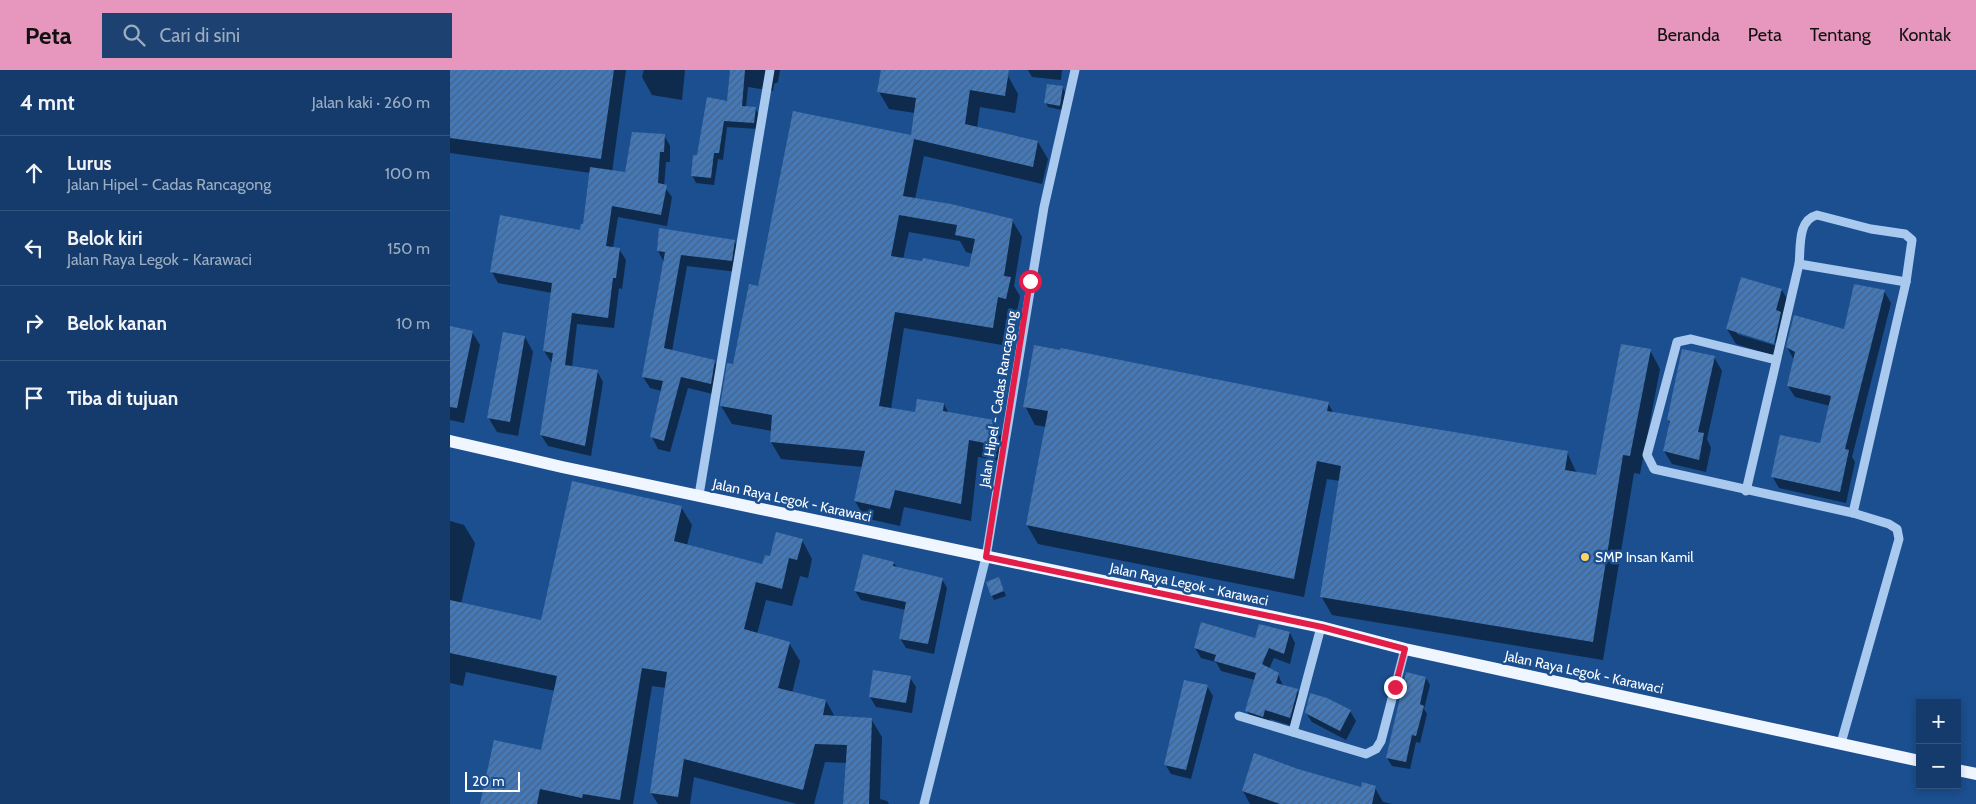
<!DOCTYPE html>
<html lang="id">
<meta charset="utf-8">
<style>
body{margin:0;font-family:Cabin,sans-serif;background:#1d4271;color:#f1f3f6}
.controls{position:absolute;right:15px;bottom:15px;display:grid;overflow:hidden;border-radius:0px;box-shadow:0 2px 8px #0003}
.controls button{width:45px;height:45px;display:grid;place-items:center;padding:0;border:0;border-bottom:1px solid #33557e;background:#143b6b;color:#f1f3f6;font:25px sans-serif}
.scale{position:absolute;left:15px;bottom:12px;width:55px;box-sizing:border-box;padding-left:5px;border:2px solid #fff;border-top:0;font-size:14px;line-height:18px;white-space:nowrap;color:#fff;-webkit-text-stroke:4px #1b4f8f;paint-order:stroke}
.stop{position:absolute;width:15px;height:15px;margin:-11px;border:4px solid #e11d48;border-radius:50%;background:#fff}
.stop.end{background:#e11d48;border-color:#fff;box-shadow:0 1px 5px #0008}
.list{margin:0;padding:0;list-style:none}
h2{display:flex;justify-content:space-between;align-items:center;height:65px;margin:0;padding:0 20px;font-size:21px}
h2 small{font-size:16px;font-weight:400;color:#9dadc1}
.list li{display:grid;grid-template-columns:32px 1fr auto;gap:15px;align-items:center;box-sizing:border-box;height:75px;padding:0 20px;border-top:1px solid #33557e}
.list b{display:block;font-size:19px;white-space:nowrap}
.list p{margin:0;font-size:16px;white-space:nowrap;color:#9dadc1}
.list em{font-size:16px;font-style:normal;color:#9dadc1}
.icon{flex:none;width:28px;height:28px;fill:none;stroke:currentColor;stroke-width:2;stroke-linecap:round;stroke-linejoin:round}
.map{position:relative;flex:none;width:1526px;height:734px;overflow:hidden}
header{display:flex;align-items:center;gap:30px;box-sizing:border-box;height:70px;padding:0 25px;background:#e797bd;color:#111}
header strong{font-size:24px}
nav{display:flex;gap:28px;margin-inline-start:auto;font-size:18px}
.search{width:350px;height:45px;background:#1d4271;display:flex;align-items:center;gap:12px;box-sizing:border-box;padding:0 18px;border-radius:0px;color:#9dadc1;font-size:19px}
main{display:flex}
aside{flex:1;background:#143b6b}
.map>svg:first-child{display:block}
.shadow{fill:#0007;fill-rule:evenodd}
.building{fill:url(#building-hatch);fill-rule:evenodd}
.lines{fill:none;stroke-linecap:round;stroke-linejoin:round}
.minor{stroke:#a9c9ee;stroke-width:9}
.major{stroke:#f0f6ff;stroke-width:12}
.route{stroke:#e11d48;stroke-width:6}
.poi-dot{fill:#ffd166;stroke:#1b4f8f;stroke-width:2}
.labels{text-anchor:middle;stroke-width:5;stroke-linejoin:round;paint-order:stroke}
.street-label{font-size:14px;fill:#fff;stroke:#1b4f8f}
.poi-label{font-size:14px;fill:#fff;stroke:#1b4f8f;text-anchor:start}
</style>
<header>
<strong>Peta</strong>
<div class="search"><svg class="icon" aria-label="search" viewBox="0 0 24 24"><circle cx="10" cy="10" r="6"/><path d="M15 15l6 6"/></svg>Cari di sini</div>
<nav><a>Beranda</a><a>Peta</a><a>Tentang</a><a>Kontak</a></nav>
</header>
<main>
<aside>
<h2>4 mnt<small>Jalan kaki · 260 m</small></h2>
<ul class="list">
<li><svg class="icon" aria-label="ahead" viewBox="0 0 24 24"><path d="M12 20V5M6 11l6-6 6 6"/></svg><div><b>Lurus</b><p>Jalan Hipel - Cadas Rancagong</p></div><em>100 m</em></li>
<li><svg class="icon" aria-label="left" viewBox="0 0 24 24"><path d="M17 20v-9H6M10 6l-5 5 5 5"/></svg><div><b>Belok kiri</b><p>Jalan Raya Legok - Karawaci</p></div><em>150 m</em></li>
<li><svg class="icon" aria-label="right" viewBox="0 0 24 24"><path d="M7 20v-9h11M14 6l5 5-5 5"/></svg><div><b>Belok kanan</b></div><em>10 m</em></li>
<li><svg class="icon" aria-label="arrive" viewBox="0 0 24 24"><path d="M6 21V4h12l-3 4 3 4H6"/></svg><div><b>Tiba di tujuan</b></div></li>
</ul>
</aside>
<div class="map">
<svg width="1526" height="734" viewBox="0 0 1526 734">
<defs>
<pattern id="building-hatch" width="6" height="6" patternUnits="userSpaceOnUse" patternTransform="scale(1.25)"><rect width="6" height="6" fill="#4478b7"/><path d="M-1 1l2-2M0 6l6-6M5 7l2-2" fill="none" stroke="#486282"/></pattern>
</defs>
<rect width="100%" height="100%" fill="#1b4f8f"/>
<g class="shadow">
<polygon points="0,0 176,0 162,102 176,104 214,65 220,76 220,92 216,92 214,116 222,127 217,156 168,147 163,178 169,179 176,190 172,219 169,218 164,258 127,254 122,297 147,301 153,312 141,386 98,376 91,365 102,293 94,281 102,223 48,213 42,202 131,161 135,155 141,103 0,83"/>
<polygon points="194,0 235,0 232,30 202,25 192,7"/>
<polygon points="287,0 330,0 328,12 324,14 323,21 298,17 296,37 305,38 309,45 308,59 277,57 273,90 268,89 264,115 246,113 242,105 248,87 278,33"/>
<path d="M432 0H559L558 6 568 24 565 43 530 37 527 58 588 72 598 89 592 114 474 86 465 129 562 150 572 167 564 216 570 226 566 246 558 244 552 275 454 258 441 339 466 343 494 334 499 344 543 351 553 369 549 391 528 387 521 451 454 437 450 456 415 448 405 431 413 397 331 389 321 372 322 361 282 354 271 336 309 217 462 66 465 43 439 39 429 22ZM459 162 510 171 516 182 523 184 520 198 453 189Z"/>
<polygon points="578,0 612,0 611,10 582,7"/>
<polygon points="613,18 615,22 612,40 598,37 596,33"/>
<polygon points="284,171 291,182 288,202 237,196 222,281 264,291 271,303 267,325 238,318 220,382 208,379 202,367 212,321 200,318 193,307 214,192 208,181"/>
<path d="M1332 220 1340 235 1335 251 1339 257 1332 288 1286 274 1277 259ZM1287 261 1330 274V277L1287 264Z"/>
<polygon points="1434,221 1441,233 1402,387 1405,392 1396,433 1329,418 1322,406 1371,375 1380,336 1345,327 1338,316 1344,290 1337,277 1395,260"/>
<polygon points="0,258 22,262 30,275 14,353 0,350"/>
<polygon points="75,267 83,282 68,366 47,362 38,347"/>
<polygon points="1200,280 1210,299 1190,404 1184,403 1153,590 882,545 871,526 890,411 877,409 854,527 588,474 577,455 597,357 585,355 575,336 878,333 884,344 1117,382 1127,404 1147,407"/>
<polygon points="1264,287 1272,301 1257,369 1261,378 1256,402 1222,394 1214,381 1220,354 1218,350"/>
<polygon points="231,437 242,455 237,475 313,495 321,488 352,470 362,489 358,508 350,506 342,536 316,530 307,564 339,573 350,591 342,623 376,631 385,647 421,649 432,667 430,729 437,731 439,734 394,734 398,693 375,692 364,734 347,734 244,707 240,734 208,734 201,723 216,618 202,616 183,734 31,734 92,682 105,621 16,602 13,616 0,613 0,451 14,455 25,473 11,534 92,552"/>
<polygon points="444,493 447,498 492,509 497,518 484,584 456,578 450,568 456,540 411,530 405,521"/>
<polygon points="551,513 556,526 544,530 542,526"/>
<polygon points="840,563 845,573 840,594 824,588 819,599 828,604 833,616 847,620 853,630 846,657 820,649 819,656 802,651 797,641 805,610 771,601 766,592 751,588 745,578"/>
<polygon points="460,608 466,617 462,643 426,637 420,627"/>
<polygon points="976,608 980,615 974,639 977,644 970,673 966,672 960,699 942,696 937,688"/>
<polygon points="757,616 763,626 741,709 721,704 715,694"/>
<polygon points="900,641 906,651 896,670 862,652 856,643"/>
<polygon points="847,700 912,718 925,718 933,732 942,734 800,734 793,721"/>
</g>
<g class="building">
<polygon points="0,0 164,0 151,89 0,68"/>
<polygon points="280,0 295,0 292,36 306,37 304,53 274,51 269,83 264,83 261,108 241,106 243,85 247,85 257,27 277,31"/>
<path d="M431 0H559L555 26 520 20 515 54 588 71 583 97 464 69 453 126 501 134 563 149 554 206 561 207 556 229 548 227 543 258 445 242 429 336 465 342 467 329 494 333 493 341 544 350 540 374 519 370 511 434 445 420 440 439 404 431 415 381 320 372 322 345 270 336 277 293 283 294 299 214 308 216 343 41 461 65 466 28 427 22ZM449 145 507 155 505 165 525 169 519 197 473 188 472 191 441 186Z"/>
<polygon points="597,14 613,16 610,36 594,33"/>
<polygon points="182,62 215,64 214,82 210,82 208,113 217,115 211,145 162,136 156,176 170,178 166,208 163,208 158,248 122,243 115,295 148,300 135,376 90,365 103,283 93,281 102,213 40,202 50,145 130,160 131,154 133,154 140,97 175,102"/>
<polygon points="209,158 285,170 282,191 231,185 214,278 265,290 261,314 231,307 214,371 200,367 213,311 192,307 215,182 207,181"/>
<polygon points="1291,207 1332,219 1326,240 1331,242 1324,274 1276,259"/>
<polygon points="1404,214 1435,220 1395,379 1399,380 1390,422 1321,407 1330,365 1370,373 1381,326 1337,316 1345,282 1336,277 1344,245 1394,259"/>
<polygon points="0,256 23,261 7,338 0,337"/>
<polygon points="53,262 75,266 60,352 37,348"/>
<polygon points="1171,274 1201,279 1180,386 1173,385 1143,572 870,527 891,396 867,391 844,509 576,455 598,341 573,337 584,275 610,280 611,278 879,332 877,341 1118,381 1115,400 1146,405"/>
<polygon points="1232,279 1265,286 1248,362 1254,363 1249,390 1213,381 1220,351 1217,350"/>
<polygon points="122,411 232,436 224,471 312,494 315,485 320,486 326,462 353,469 347,490 339,488 332,519 306,512 294,559 340,572 328,618 376,630 373,645 422,648 419,734 393,734 397,675 365,674 353,720 234,689 228,727 200,723 217,602 192,598 170,730 133,724 132,728 90,719 87,734 30,734 44,670 91,680 107,606 0,583 0,530 91,550"/>
<polygon points="413,484 444,492 443,496 493,508 478,574 449,569 456,532 404,521"/>
<polygon points="549,507 554,521 541,526 536,512"/>
<polygon points="751,552 805,568 809,554 840,562 834,584 819,578 812,594 829,603 826,613 848,619 840,648 815,640 813,647 795,641 806,603 764,591 766,585 744,578"/>
<polygon points="423,600 461,606 456,633 419,627"/>
<polygon points="956,602 976,607 970,634 974,636 966,666 962,665 956,692 936,688"/>
<polygon points="734,610 758,615 736,700 714,695"/>
<polygon points="860,623 877,628 901,640 890,661 855,643"/>
<polygon points="804,683 848,699 911,717 912,712 926,716 922,734 830,734 792,721"/>
</g>
<g class="lines">
<g class="minor">
<polyline points="1349,194 1456,212"/>
<polyline points="1326,290 1241,269 1227,272 1197,385 1204,399 1403,443 1439,454 1447,459 1449,469 1391,673"/>
<path d="M1296 421 1349 194C1351 178 1347 150 1367 145L1421 159 1455 164 1462 170 1456 212 1403 443"/>
<polyline points="249,425 320,0"/>
<polyline points="789,646 916,684 926,679 931,671 955,579"/>
<polyline points="843,662 871,557"/>
<polyline points="474,734 536,487 594,137 625,0"/>
</g>
<g class="major">
<polyline points="0,371 112,397 871,557 955,579 1470,691"/>
<polyline points="1507,700 1526,704"/>
</g>
</g>
<g class="lines">
<polyline class="route" points="580,211 536,487 872,557 955,579 945,617"/>
</g>
<circle class="poi-dot" cx="1135" cy="487" r="5"/>
<g class="labels">
<g class="street-label">
<text transform="translate(548 329) rotate(-81)" y="5">Jalan Hipel - Cadas Rancagong</text>
<text transform="translate(342 430) rotate(12)" y="5">Jalan Raya Legok - Karawaci</text>
<text transform="translate(739 514) rotate(12)" y="5">Jalan Raya Legok - Karawaci</text>
<text transform="translate(1134 602) rotate(12)" y="5">Jalan Raya Legok - Karawaci</text>
</g>
<g class="poi-label">
<text x="1145" y="492">SMP Insan Kamil</text>
</g>
</g>
</svg>
<div class="controls">
<button>+</button>
<button>−</button>
</div>
<div class="scale">20 m</div>
<div class="stop" style="left:580px;top:211px"></div>
<div class="stop end" style="left:945px;top:617px"></div>
</div>
</main>
